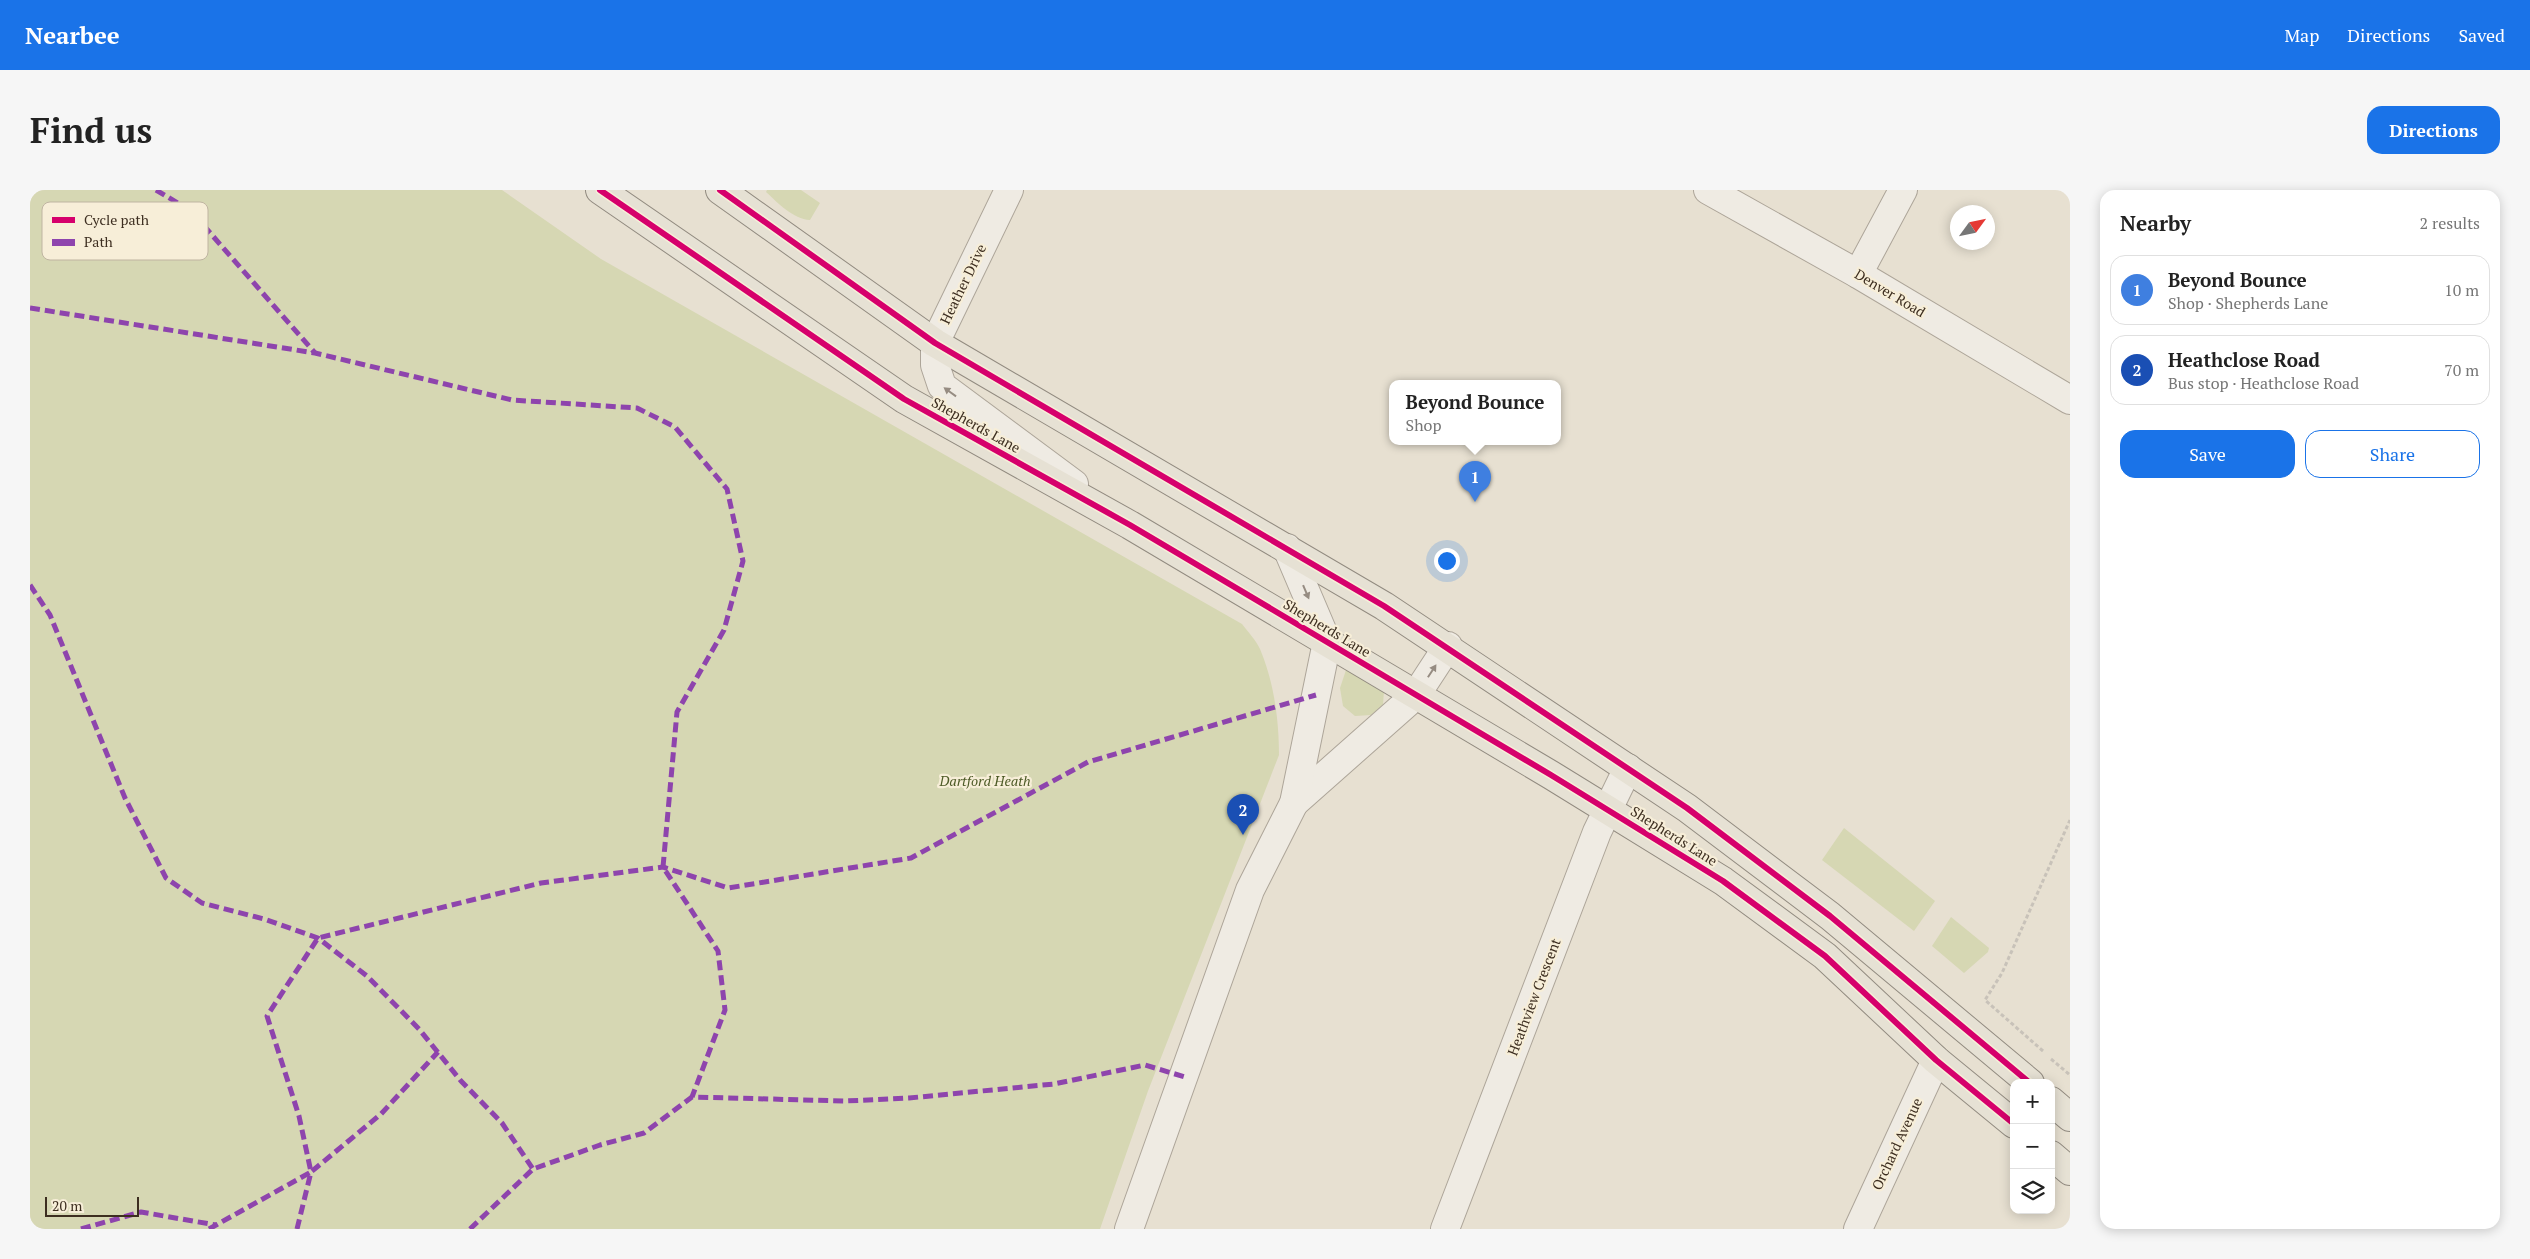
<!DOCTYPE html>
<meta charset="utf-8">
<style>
body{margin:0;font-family:"PT Serif",serif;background:#f6f6f6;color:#222}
.controls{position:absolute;right:15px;bottom:15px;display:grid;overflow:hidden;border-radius:10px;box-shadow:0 2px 12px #0003}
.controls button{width:45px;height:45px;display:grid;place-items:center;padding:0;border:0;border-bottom:1px solid #e0e0e0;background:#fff;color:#222;font:25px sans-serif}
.compass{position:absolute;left:1920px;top:15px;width:45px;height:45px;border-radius:50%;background:#fff;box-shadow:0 2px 12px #0003;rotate:57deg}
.scale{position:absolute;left:15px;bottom:12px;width:94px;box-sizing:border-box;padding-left:5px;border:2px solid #3d2e20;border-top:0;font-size:14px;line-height:18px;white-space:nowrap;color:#3d2e20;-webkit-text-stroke:4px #f7eed8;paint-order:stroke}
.you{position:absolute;left:1416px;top:370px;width:18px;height:18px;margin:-12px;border:4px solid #fff;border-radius:50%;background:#1a73e8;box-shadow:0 0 0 8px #1a73e833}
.badge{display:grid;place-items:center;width:32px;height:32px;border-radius:50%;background:#1a73e8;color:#fff;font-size:16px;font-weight:700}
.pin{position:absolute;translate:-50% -41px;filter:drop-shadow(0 1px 2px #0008)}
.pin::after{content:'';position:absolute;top:26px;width:18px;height:15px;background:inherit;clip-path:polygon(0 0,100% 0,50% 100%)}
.popup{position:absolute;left:1359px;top:190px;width:172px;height:65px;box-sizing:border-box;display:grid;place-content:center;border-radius:10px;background:#fff;filter:drop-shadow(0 1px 4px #0005);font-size:16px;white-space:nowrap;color:#767676}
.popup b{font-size:19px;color:#222}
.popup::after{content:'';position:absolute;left:50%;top:100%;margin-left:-10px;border:10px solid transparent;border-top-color:#fff}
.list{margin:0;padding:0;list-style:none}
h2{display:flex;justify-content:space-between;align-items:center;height:65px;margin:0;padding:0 20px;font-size:21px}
h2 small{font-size:16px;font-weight:400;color:#767676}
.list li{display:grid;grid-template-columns:32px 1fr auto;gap:15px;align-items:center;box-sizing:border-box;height:70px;margin:0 10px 10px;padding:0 10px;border:1px solid #e0e0e0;border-radius:15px}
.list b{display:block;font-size:19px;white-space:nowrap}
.list p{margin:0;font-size:16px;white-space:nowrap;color:#767676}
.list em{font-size:16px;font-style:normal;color:#767676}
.actions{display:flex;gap:10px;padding:15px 20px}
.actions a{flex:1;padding:11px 0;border:1px solid #1a73e8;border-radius:15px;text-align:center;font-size:18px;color:#1a73e8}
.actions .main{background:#1a73e8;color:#fff}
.icon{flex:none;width:28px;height:28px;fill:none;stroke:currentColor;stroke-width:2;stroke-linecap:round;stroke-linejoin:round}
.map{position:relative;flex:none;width:2040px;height:1039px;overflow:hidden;border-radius:15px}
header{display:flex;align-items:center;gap:30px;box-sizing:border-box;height:70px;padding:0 25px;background:#1a73e8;color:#fff}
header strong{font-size:24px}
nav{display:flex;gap:28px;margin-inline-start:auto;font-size:18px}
.intro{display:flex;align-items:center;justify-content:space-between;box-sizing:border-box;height:120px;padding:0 30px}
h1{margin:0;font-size:35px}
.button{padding:12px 22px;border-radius:15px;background:#1a73e8;color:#fff;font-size:18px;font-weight:700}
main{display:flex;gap:30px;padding:0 30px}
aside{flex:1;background:#fff;border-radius:15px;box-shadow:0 2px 12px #0003}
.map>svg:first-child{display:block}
.green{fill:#d6d7b3}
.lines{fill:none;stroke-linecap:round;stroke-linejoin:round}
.minor-casing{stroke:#ada599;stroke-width:30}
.primary-casing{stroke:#928b80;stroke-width:30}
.path{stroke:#c8c2b9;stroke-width:3;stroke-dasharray:4 2.5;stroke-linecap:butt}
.minor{stroke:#efebe3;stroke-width:28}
.primary{stroke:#e6e1d4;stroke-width:28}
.quiet{stroke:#8e44ad;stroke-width:5;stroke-dasharray:10 5;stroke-linecap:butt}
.cycleway-casing{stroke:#f7eed8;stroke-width:9}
.cycleway{stroke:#d6006c;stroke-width:6}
.oneway{fill:#968c82}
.labels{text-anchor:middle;stroke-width:4.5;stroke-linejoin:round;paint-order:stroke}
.street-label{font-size:14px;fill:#3d2e20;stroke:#f7eed8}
.park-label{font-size:14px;font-style:italic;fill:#4d5a26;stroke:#f7eed8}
.key{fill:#f7eed8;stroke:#bfb4a1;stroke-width:1}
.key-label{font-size:14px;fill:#3d2e20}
</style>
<header>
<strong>Nearbee</strong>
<nav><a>Map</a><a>Directions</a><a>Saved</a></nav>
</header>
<div class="intro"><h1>Find us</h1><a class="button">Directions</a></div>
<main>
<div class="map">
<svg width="2040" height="1039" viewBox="0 0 2040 1039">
<rect width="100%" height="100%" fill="#e7e0d1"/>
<g class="green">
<path d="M0 0H472L571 69 1212 434C1218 442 1226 450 1230 459 1244 492 1249 530 1249 565L1118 901 1070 1039H0Z"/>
<path d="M737 0H771L790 13 780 30C763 29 748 13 736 2Z"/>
<polygon points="1318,474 1354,501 1353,515 1341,525 1325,526 1313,516 1310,498"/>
<polygon points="1814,638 1905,711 1884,741 1792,670"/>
<polygon points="1921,727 1959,758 1958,762 1934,783 1902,756"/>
</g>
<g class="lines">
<g class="minor-casing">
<g id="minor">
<polyline points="979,0 905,153 905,175 912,196 1044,294"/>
<polyline points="1678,0 1828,84 2040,210"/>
<polyline points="1828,84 1873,0"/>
<polyline points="1264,613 1386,505 1418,456"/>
<polyline points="1099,1039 1220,700 1264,613 1297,452 1257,358"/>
<polyline points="1415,1039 1567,642 1598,578"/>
<polyline points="1828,1039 1906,870"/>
</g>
</g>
<g class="primary-casing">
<g id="primary">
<polyline points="570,0 874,209 1100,335 1521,585 1693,691 1795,766 1906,870 1984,934"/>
<polyline points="690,0 905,153 1354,416 1657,618 1800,726 2000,893"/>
<polyline points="2021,911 2040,927"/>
<polyline points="2021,965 2040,981"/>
</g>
</g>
<g class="path">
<polyline points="2013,861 1955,810 1972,783 2040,630"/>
<polyline points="2021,869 2040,885"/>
</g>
<use href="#minor" class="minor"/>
<use href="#primary" class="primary"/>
<g class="quiet">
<polyline points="126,0 161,21 285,163"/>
<polyline points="0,118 285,163 482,210 607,218 645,237 697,299 713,371 694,440 647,522 633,677 688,761 695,820 662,907"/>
<polyline points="0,395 20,425 95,608 136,688 172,713 234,729 288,748 337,786 389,839 431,891 472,933 503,979"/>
<polyline points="51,1039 111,1022 186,1035"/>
<polyline points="179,1039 281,982 269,926 237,826 288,748 511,693 633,677 698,698 881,668 1058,572 1286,505"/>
<polyline points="267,1039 281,982 351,924 408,862"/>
<polyline points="440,1039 503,979 570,955 614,943 662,907 815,911 879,908 1024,894 1115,875 1155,887"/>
</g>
<g class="cycleway-casing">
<g id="cycleway">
<polyline points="570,0 874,209 1100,335 1521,585 1693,691 1795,766 1906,870 1984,934"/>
<polyline points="690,0 905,153 1354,416 1657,618 1800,726 2000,893"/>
</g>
</g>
<use href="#cycleway" class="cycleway"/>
</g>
<defs><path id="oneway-solid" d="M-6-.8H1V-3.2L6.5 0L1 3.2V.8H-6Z" transform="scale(1.25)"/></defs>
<g class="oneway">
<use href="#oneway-solid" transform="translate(920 202) rotate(-144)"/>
<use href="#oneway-solid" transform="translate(1276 402) rotate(67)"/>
<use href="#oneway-solid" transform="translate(1402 481) rotate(-57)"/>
</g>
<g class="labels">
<g class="street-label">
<text transform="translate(933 94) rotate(-64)" y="5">Heather Drive</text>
<text transform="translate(1860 103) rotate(31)" y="5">Denver Road</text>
<text transform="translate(946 235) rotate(29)" y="5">Shepherds Lane</text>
<text transform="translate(1297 438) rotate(31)" y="5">Shepherds Lane</text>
<text transform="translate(1644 646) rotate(32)" y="5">Shepherds Lane</text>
<text transform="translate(1504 807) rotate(-69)" y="5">Heathview Crescent</text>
<text transform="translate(1867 954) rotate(-65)" y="5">Orchard Avenue</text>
</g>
<g class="park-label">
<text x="955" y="596">Dartford Heath</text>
</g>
</g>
<rect x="12" y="12" width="166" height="58" rx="8" class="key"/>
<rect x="22" y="27" width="23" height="6" fill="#d6006c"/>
<rect x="22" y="49" width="23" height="7" fill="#8e44ad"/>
<g class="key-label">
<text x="54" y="35">Cycle path</text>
<text x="54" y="57">Path</text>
</g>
</svg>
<div class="controls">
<button>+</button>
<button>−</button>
<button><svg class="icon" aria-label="layers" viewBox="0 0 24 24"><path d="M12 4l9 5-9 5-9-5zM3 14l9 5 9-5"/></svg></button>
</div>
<svg class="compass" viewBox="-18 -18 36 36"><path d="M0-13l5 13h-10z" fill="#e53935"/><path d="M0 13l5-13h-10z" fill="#767676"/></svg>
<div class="scale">20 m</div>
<div class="you"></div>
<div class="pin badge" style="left:1445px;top:312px;background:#3f7fe0">1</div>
<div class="popup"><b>Beyond Bounce</b>Shop</div>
<div class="pin badge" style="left:1213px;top:645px;background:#1a4fb4">2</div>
</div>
<aside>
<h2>Nearby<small>2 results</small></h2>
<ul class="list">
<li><span class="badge" style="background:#3f7fe0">1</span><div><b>Beyond Bounce</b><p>Shop · Shepherds Lane</p></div><em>10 m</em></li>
<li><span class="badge" style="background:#1a4fb4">2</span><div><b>Heathclose Road</b><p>Bus stop · Heathclose Road</p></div><em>70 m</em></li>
</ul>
<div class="actions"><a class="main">Save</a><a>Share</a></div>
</aside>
</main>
